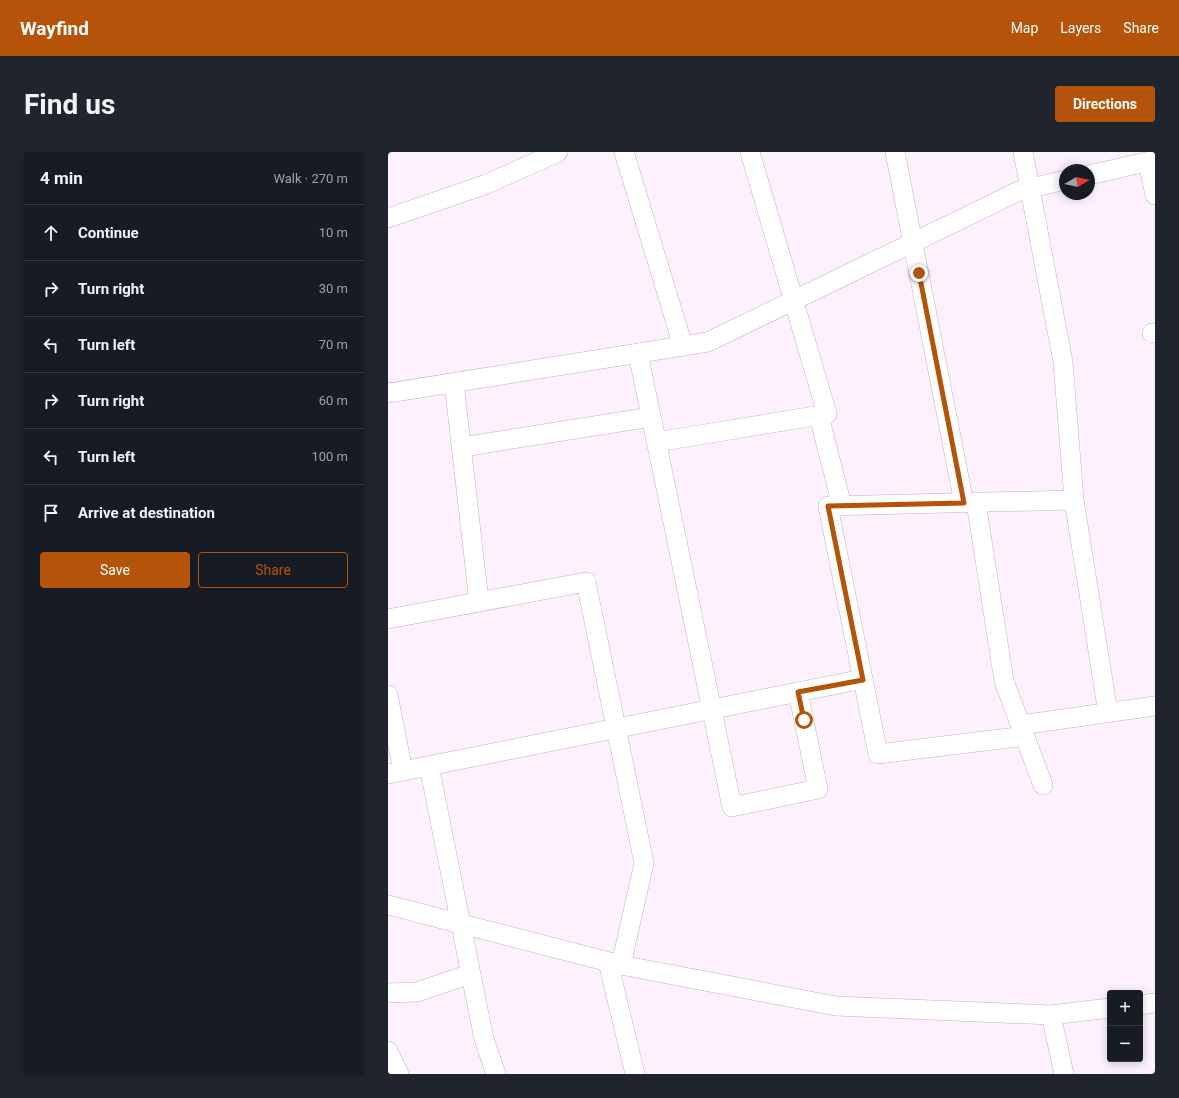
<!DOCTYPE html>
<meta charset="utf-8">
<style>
body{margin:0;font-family:Roboto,sans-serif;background:#20242c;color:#f1f3f6}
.controls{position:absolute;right:12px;bottom:12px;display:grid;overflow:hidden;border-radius:4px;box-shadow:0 2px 10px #0003}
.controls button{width:36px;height:36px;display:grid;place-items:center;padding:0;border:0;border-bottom:1px solid #363941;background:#171b24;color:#f1f3f6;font:20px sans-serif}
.compass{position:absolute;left:671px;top:12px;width:36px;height:36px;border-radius:50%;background:#171b24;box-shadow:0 2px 10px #0003;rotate:81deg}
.stop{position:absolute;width:12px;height:12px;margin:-9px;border:3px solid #b45309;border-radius:50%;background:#fff}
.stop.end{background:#b45309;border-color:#fff;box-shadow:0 1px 4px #0008}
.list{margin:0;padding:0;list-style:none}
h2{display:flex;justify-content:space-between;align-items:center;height:52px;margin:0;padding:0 16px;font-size:17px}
h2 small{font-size:13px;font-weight:400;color:#9ea1a6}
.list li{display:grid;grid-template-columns:26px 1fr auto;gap:12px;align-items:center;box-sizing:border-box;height:56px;padding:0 16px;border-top:1px solid #363941}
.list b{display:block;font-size:15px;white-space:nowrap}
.list em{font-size:13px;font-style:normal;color:#9ea1a6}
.actions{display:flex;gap:8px;padding:12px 16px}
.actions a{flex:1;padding:9px 0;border:1px solid #b45309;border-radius:4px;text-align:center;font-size:14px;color:#b45309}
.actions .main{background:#b45309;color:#fff}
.icon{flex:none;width:22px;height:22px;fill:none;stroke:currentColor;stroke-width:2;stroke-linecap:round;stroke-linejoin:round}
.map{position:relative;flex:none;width:767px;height:922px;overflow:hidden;border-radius:4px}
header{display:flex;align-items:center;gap:24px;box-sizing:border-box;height:56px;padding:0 20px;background:#b45309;color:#fff}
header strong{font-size:19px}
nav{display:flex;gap:22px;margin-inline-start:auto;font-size:14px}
.intro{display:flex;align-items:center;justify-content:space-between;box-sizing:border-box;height:96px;padding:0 24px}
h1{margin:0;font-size:28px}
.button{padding:10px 18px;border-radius:4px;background:#b45309;color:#fff;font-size:14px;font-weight:700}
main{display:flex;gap:24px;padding:0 24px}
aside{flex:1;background:#171b24;border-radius:4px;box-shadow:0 2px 10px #0003}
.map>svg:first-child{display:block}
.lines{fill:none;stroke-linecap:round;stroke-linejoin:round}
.street-casing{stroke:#c0b3c1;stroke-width:20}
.street{stroke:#fff;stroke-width:19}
.route{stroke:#b45309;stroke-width:5}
</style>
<header>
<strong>Wayfind</strong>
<nav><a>Map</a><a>Layers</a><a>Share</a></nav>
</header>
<div class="intro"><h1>Find us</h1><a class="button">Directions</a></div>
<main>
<aside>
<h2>4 min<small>Walk · 270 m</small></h2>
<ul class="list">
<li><svg class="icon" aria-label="ahead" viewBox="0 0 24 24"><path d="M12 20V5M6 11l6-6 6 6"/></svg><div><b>Continue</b></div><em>10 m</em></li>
<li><svg class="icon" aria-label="right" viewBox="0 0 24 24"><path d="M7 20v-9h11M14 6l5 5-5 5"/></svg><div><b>Turn right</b></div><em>30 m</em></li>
<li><svg class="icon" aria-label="left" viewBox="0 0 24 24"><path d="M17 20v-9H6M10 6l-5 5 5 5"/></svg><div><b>Turn left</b></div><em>70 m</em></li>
<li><svg class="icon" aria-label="right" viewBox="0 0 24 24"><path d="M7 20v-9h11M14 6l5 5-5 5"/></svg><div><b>Turn right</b></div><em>60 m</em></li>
<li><svg class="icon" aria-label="left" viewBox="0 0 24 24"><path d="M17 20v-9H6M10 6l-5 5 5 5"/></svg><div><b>Turn left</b></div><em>100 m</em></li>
<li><svg class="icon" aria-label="arrive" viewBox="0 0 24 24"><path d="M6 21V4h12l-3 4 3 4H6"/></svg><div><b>Arrive at destination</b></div></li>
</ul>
<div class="actions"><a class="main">Save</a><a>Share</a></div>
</aside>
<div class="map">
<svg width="767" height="922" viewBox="0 0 767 922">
<rect width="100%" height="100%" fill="#fcf1fd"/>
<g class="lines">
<g class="street-casing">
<g id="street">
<polyline points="236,0 295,194"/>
<polyline points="507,0 576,351"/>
<polyline points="635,0 675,210 686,348 720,561"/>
<polyline points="760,10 767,43"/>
<polyline points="701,23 767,8"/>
<polyline points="0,66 99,32 170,0"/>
<polyline points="764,181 767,181"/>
<polyline points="250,201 344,655 430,637 410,540"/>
<polyline points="66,231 91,450"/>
<polyline points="0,241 320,190 631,39 677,28"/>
<polyline points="431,264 454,354"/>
<polyline points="268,290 439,262 362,0"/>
<polyline points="74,295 263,265"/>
<polyline points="588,350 616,529 655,633"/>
<polyline points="0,467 198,430 256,711 233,813"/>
<polyline points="0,543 15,619"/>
<polyline points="633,573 767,554"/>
<polyline points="637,584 490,602 440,354 686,348"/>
<polyline points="41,614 96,887 108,922"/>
<polyline points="0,622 475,527"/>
<polyline points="0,753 233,813 448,854 663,863 722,856"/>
<polyline points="220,810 247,922"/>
<polyline points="0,841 29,840 82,822"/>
<polyline points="752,853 767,851"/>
<polyline points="663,863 676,922"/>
<polyline points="0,899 11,922"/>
</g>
</g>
<use href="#street" class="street"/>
</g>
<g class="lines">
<polyline class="route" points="416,568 410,540 475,528 440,354 576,351 531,121"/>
</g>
</svg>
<div class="controls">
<button>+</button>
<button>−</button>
</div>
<svg class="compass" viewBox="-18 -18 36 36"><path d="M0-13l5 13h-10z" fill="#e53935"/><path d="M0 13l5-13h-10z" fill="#9ea1a6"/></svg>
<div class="stop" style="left:416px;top:568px"></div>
<div class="stop end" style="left:531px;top:121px"></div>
</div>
</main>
